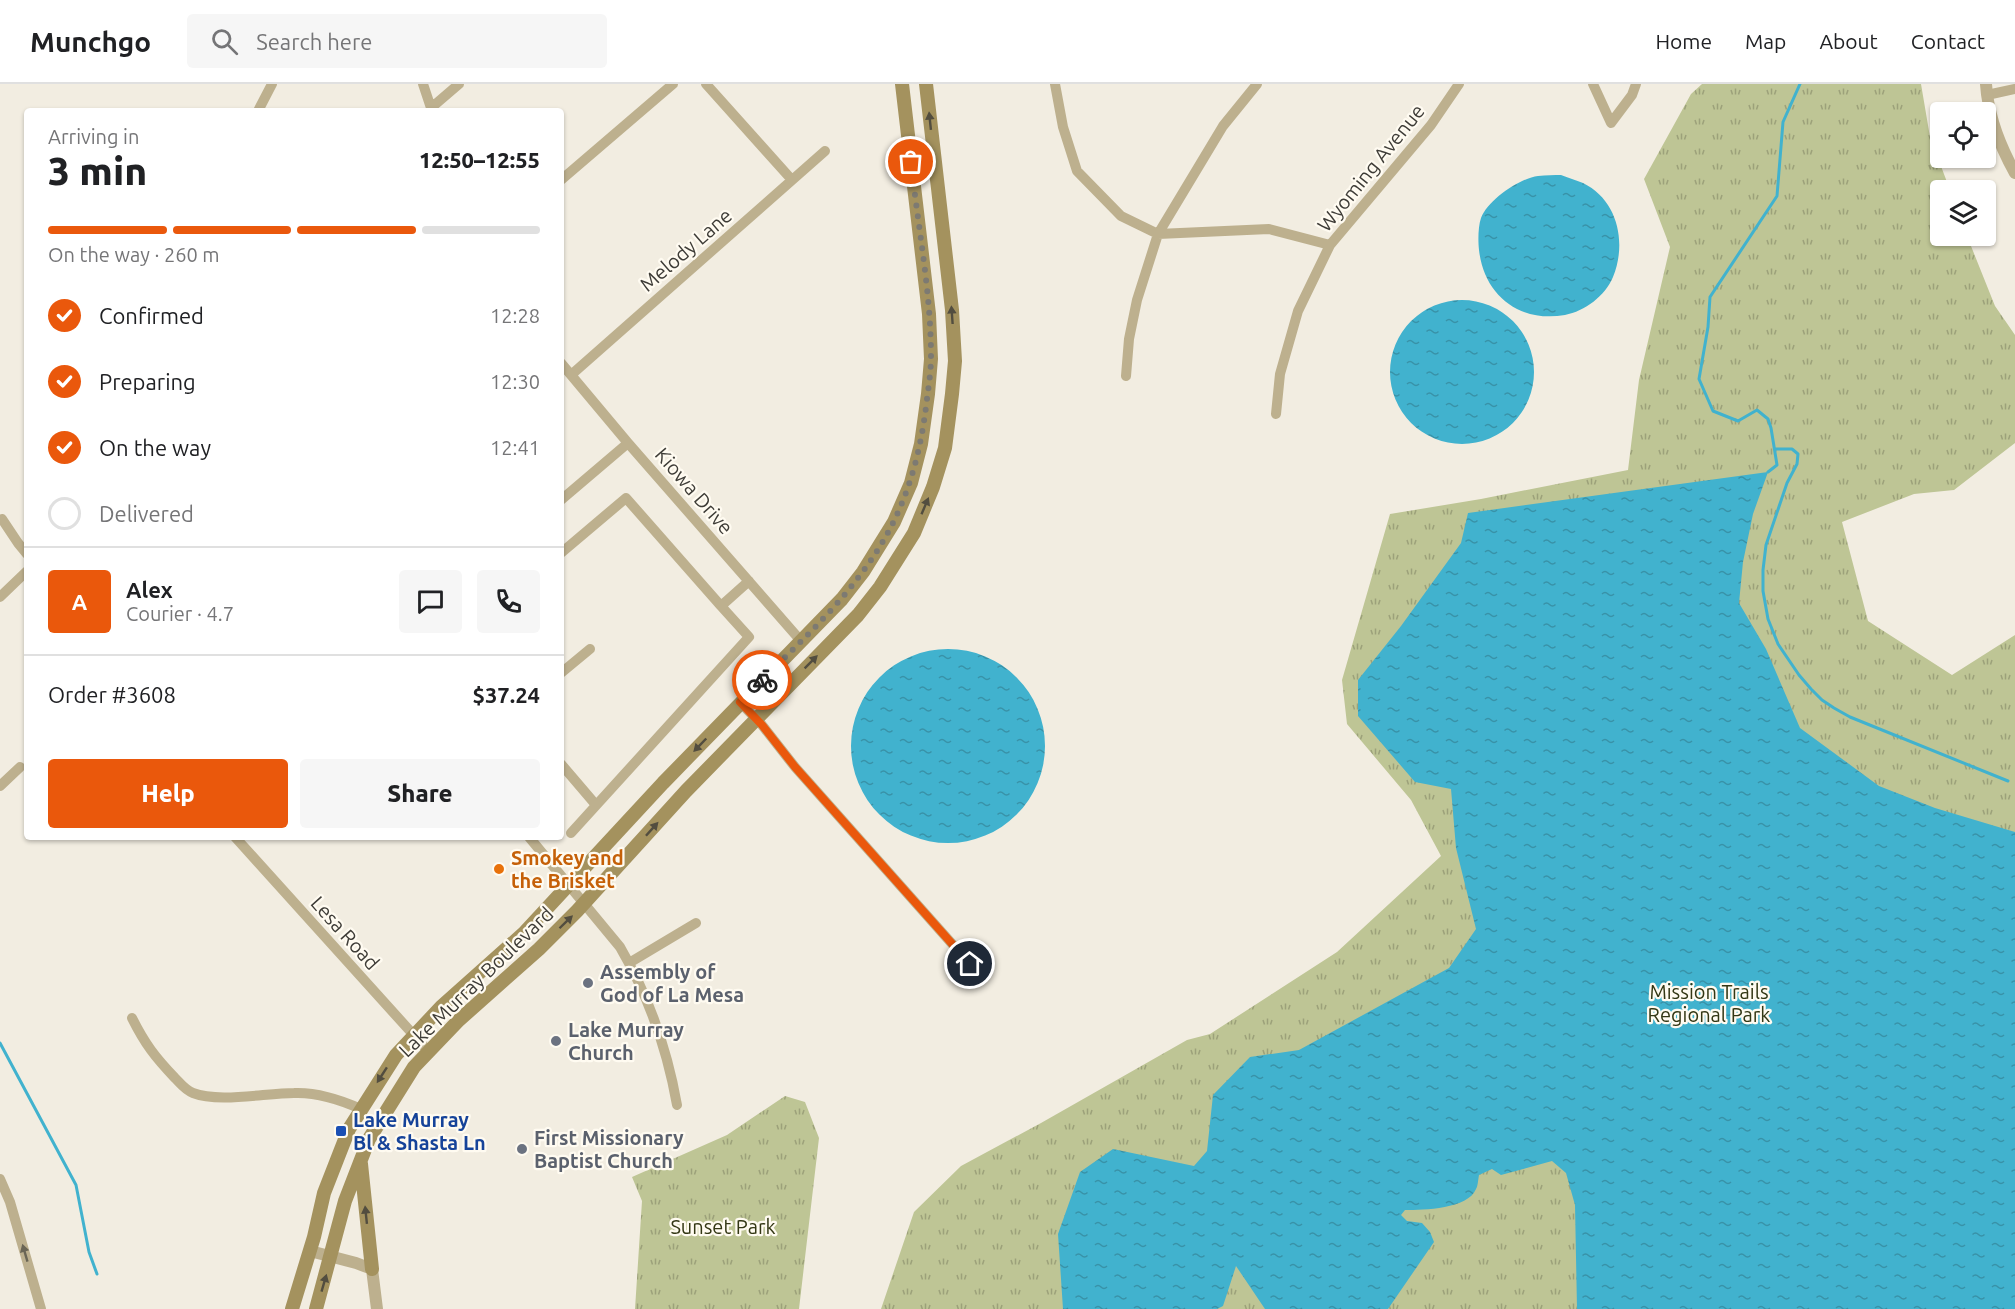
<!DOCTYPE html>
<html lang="en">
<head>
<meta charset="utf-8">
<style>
  :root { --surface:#fff; --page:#f6f6f6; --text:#202124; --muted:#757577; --line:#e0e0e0; --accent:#ea580c }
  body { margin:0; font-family:Ubuntu,sans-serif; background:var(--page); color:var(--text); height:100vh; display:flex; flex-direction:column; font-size:22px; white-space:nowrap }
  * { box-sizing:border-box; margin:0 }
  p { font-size:20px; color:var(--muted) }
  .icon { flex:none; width:33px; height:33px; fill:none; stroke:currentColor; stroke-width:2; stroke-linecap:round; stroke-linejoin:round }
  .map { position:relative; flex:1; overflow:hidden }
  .sheet { position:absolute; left:24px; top:24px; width:540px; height:732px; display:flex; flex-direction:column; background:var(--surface); border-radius:6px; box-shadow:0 2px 4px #0004 }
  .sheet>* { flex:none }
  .buttons { position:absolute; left:1930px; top:18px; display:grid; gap:12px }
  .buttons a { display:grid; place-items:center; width:66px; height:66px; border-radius:6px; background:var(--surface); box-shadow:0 2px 4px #0004; font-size:30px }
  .pin { position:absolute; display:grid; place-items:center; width:51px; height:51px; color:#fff; margin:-26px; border:3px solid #fff; border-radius:50%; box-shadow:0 2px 6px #0007 }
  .courier { position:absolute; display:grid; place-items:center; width:60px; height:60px; margin:-30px; border:4px solid #ea580c; border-radius:50%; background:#fff; color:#222; box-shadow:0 2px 8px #0007 }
  .summary em { font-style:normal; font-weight:800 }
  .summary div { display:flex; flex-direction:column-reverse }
  .summary { display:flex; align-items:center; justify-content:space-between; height:102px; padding:0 24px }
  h1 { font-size:39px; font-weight:800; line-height:45px }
  .bar { display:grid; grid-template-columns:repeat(4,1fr); gap:9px 6px; align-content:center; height:72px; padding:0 24px }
  .bar i { height:8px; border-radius:4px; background:var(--line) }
  .bar .active { background:var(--accent) }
  .bar p { grid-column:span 4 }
  .line { display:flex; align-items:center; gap:15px; padding:0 24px; border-top:2px solid var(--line) }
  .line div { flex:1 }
  .round { display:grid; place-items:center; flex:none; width:63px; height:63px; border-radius:6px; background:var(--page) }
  ol { padding:0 24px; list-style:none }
  li { display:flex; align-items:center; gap:18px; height:66px }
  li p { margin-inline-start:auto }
  li .icon { padding:6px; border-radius:50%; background:var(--accent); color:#fff; stroke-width:4 }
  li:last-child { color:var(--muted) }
  li i { width:33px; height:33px; border:3px solid var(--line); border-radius:50% }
  .action { display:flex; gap:12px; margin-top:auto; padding:12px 24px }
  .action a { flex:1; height:69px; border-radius:6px; background:var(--accent); color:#fff; font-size:24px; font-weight:800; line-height:69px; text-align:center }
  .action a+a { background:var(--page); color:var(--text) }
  header { display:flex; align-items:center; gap:36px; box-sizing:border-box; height:84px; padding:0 30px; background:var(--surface); border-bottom:2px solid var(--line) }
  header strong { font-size:28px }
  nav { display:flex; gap:33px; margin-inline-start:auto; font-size:21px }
  .search { width:420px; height:54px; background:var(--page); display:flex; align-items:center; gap:15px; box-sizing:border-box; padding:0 21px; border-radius:6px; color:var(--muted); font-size:22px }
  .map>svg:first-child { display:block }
</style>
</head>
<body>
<header>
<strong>Munchgo</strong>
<div class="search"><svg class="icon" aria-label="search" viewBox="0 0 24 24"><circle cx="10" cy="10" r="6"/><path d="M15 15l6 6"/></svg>Search here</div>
<nav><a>Home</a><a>Map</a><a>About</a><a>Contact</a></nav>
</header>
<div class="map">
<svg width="2015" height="1225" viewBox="0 0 2015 1225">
  <defs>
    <pattern id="park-tufts" width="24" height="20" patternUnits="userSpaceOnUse" patternTransform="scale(1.5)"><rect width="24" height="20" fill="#bec595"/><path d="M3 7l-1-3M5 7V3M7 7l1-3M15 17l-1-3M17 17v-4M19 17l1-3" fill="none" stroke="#9ca17a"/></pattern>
    <pattern id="water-ripples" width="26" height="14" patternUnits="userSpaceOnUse" patternTransform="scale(1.5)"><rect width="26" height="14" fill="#41b2ce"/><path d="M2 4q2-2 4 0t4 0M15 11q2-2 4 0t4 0" fill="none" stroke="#3892a8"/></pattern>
  </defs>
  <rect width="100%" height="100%" fill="#f2ede1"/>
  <!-- park -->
  <path fill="url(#park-tufts)" d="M1702 0H1921L1930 53 1950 106H1941V152H1967L1995 222 2015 251V359L1954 406 1914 410 1842 438 1868 537 1952 591 2015 551V1225H881L914 1128 961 1082 1041 1039 1187 956 1210 950 1337 868 1441 772 1411 716 1347 640 1342 596 1390 430 1481 415 1628 386 1639 296 1670 163 1644 95 1691 10Z
    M785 1012 805 1018 819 1054 799 1225H635L642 1117 632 1093 727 1051Z"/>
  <!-- water -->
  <path fill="url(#water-ripples)" d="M1561 91C1568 94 1576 96 1583 99 1618 116 1627 159 1613 193 1605 212 1585 227 1565 231 1519 239 1484 211 1479 166 1478 157 1478 143 1481 134 1488 116 1520 94 1538 92 1546 91 1554 91 1561 91Z
    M1390 288a72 72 0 1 1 144 0a72 72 0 1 1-144 0Z
    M1768 388 1753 430 1743 478 1739 519 1766 565 1800 644 1879 702 1935 724 2015 748V1225H1577L1575 1121 1566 1089 1552 1077 1501 1091 1492 1085 1479 1091C1478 1096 1478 1102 1476 1105 1468 1125 1424 1126 1405 1126L1401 1131 1407 1137 1422 1139 1430 1148 1434 1158 1388 1225H1265L1236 1182 1223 1222 1217 1225H1063L1058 1150 1080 1088 1113 1065 1194 1082 1207 1067 1213 1011 1250 973 1299 966 1449 884 1476 845 1456 764 1451 705 1415 698 1358 632V596L1401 542 1461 459 1468 429Z
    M851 662a97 97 0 1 1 194 0a97 97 0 1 1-194 0Z"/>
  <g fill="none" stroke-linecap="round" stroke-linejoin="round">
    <!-- stream -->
    <path stroke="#41b2ce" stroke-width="3" d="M1775 365H1792L1798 370 1797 380 1787 399 1766 461 1763 486V507L1768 535 1778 560 1799 591 1811 605 1822 616 1834 624 1850 633 2008 697
      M1768 388 1777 381 1771 344 1768 335 1757 326 1738 337 1713 327 1699 295 1708 243 1710 213 1777 112 1783 38 1800 0
      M0 959 76 1101 89 1168 97 1190"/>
    <!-- minor -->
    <path stroke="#bdb08e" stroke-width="10" d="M423 0 432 27
      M706 0 792 96
      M1055 0 1063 43 1077 87 1121 132 1158 150 1269 145 1330 161
      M1593 0 1611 39 1632 11 1636 0
      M1987 11 2015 5
      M431 24 459 0
      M258 27 272 0
      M561 96 673 0
      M561 279 628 359 801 557
      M571 291 825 67
      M1126 292 1129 255 1137 216 1158 150 1223 42 1257 0
      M1276 330 1280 290 1298 227 1330 161 1431 41 1459 0
      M561 416 628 359
      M2 435 18 459 27 470
      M561 469 626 414 721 522
      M0 513 27 487
      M561 589 590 565
      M740 618 762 641 795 683 970 880
      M561 680 596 721
      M0 702 20 683
      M571 749 749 553 721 522 749 497
      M235 753 429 968
      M529 753 620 863C649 913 667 964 677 1021
      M629 879 696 839
      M132 934C145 960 155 973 175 994 180 999 185 1006 193 1009 218 1019 266 1009 294 1009 317 1008 341 1016 361 1025
      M0 1095 10 1118 41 1225"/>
    <!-- tertiary -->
    <path stroke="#bdb08e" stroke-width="12" d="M1986 0C1988 31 2000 62 2015 89
      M310 1167 356 1179 372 1185 377 1225"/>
    <!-- secondary -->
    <path stroke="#a4925e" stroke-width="14" d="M361 1080 372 1185
      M292 1225 314 1153 324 1109 349 1045 396 971 441 923 524 849 663 699 842 515 863 488 894 438 911 399 921 360 928 310 931 275 929 230 902 0
      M316 1225 345 1117 369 1055 414 983 459 936 539 865 577 827 686 707 858 531 880 503 914 449 933 403 945 364 952 310 955 277 952 226 926 0"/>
  </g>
  <!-- one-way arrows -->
  <defs><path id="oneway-solid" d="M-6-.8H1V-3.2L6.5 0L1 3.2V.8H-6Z" transform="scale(1.5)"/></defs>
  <g fill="#524d3f">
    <use href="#oneway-solid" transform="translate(930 37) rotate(-96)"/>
    <use href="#oneway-solid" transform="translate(952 231) rotate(-94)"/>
    <use href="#oneway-solid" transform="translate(925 422) rotate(-67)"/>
    <use href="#oneway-solid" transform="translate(811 578) rotate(-45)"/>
    <use href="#oneway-solid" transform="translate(700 661) rotate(134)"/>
    <use href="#oneway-solid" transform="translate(652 745) rotate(-48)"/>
    <use href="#oneway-solid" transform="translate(566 838) rotate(-44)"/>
    <use href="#oneway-solid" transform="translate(382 991) rotate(123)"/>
    <use href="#oneway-solid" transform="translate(366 1131) rotate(-96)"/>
    <use href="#oneway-solid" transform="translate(324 1199) rotate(-74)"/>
  </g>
  <use fill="#6a6555" href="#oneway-solid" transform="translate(25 1169) rotate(-106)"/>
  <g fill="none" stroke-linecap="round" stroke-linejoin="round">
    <!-- done -->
    <path stroke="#7d7a72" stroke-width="6" stroke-dasharray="0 10.8" d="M762 596C796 562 832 529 861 490 900 439 918 386 926 323 928 306 931 289 931 273 931 208 918 143 911 78"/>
    <!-- route -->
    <path stroke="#ea580c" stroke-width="8" d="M762 596 740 618 762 641 795 683 970 880"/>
  </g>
  <!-- markers -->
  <circle fill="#e8710a" stroke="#fffbf1" stroke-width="2" cx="499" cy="785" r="6"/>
  <g fill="#6b7280" stroke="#fffbf1" stroke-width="2">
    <circle cx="588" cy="899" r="6"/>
    <circle cx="556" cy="957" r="6"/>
    <circle cx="522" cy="1065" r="6"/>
  </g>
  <rect fill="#1a4fb4" stroke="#fffbf1" stroke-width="2" x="335" y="1041" width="12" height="12" rx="3"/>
  <g text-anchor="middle" stroke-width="4.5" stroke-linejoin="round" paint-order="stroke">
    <!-- street labels -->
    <g font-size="20" fill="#3e3c37" stroke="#fffbf1">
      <text transform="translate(1371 84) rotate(-51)" y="7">Wyoming Avenue</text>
      <text transform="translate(686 166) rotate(-41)" y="7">Melody Lane</text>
      <text transform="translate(694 407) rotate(49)" y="7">Kiowa Drive</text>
      <text transform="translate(345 849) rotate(48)" y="7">Lesa Road</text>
      <text transform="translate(476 898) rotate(-44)" y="7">Lake Murray Boulevard</text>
    </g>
    <!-- food labels -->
    <g font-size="20" font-weight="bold" fill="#c56008" stroke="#fffbf1" text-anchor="start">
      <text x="511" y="781">Smokey and<tspan x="511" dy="23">the Brisket</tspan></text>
    </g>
    <!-- worship labels -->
    <g font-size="20" font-weight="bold" fill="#5b616d" stroke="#fffbf1" text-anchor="start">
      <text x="600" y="895">Assembly of<tspan x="600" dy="23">God of La Mesa</tspan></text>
      <text x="568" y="953">Lake Murray<tspan x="568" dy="23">Church</tspan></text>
      <text x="534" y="1061">First Missionary<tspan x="534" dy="23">Baptist Church</tspan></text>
    </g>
    <!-- park labels -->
    <g font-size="20" fill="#333714" stroke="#fffbf1">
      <text x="1709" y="915">Mission Trails<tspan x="1709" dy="23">Regional Park</tspan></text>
      <text x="723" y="1150">Sunset Park</text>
    </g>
    <!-- transit labels -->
    <g font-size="20" font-weight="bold" fill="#164399" stroke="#fffbf1" text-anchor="start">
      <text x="353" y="1043">Lake Murray<tspan x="353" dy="23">Bl &amp; Shasta Ln</tspan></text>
    </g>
  </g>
</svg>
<div class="buttons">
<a><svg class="icon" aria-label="locate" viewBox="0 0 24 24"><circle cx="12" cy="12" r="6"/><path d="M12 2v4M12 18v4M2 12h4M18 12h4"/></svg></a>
<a><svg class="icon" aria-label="layers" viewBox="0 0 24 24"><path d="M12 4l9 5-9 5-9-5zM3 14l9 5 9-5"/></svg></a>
</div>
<div class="pin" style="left:911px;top:78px;background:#ea580c"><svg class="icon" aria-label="bag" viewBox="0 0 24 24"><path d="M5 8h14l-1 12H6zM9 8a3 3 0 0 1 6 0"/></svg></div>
<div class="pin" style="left:970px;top:880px;background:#1f2937"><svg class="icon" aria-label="home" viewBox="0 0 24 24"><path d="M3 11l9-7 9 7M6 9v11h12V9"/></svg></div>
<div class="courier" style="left:762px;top:596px"><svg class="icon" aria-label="bike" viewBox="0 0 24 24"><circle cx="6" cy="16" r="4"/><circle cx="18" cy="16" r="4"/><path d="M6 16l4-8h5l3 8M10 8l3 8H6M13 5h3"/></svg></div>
<section class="sheet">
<div class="summary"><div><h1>3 min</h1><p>Arriving in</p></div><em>12:50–12:55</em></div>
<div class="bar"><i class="active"></i><i class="active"></i><i class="active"></i><i></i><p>On the way · 260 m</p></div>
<ol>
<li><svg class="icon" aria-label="check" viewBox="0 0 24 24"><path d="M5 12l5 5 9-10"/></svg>Confirmed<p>12:28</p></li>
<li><svg class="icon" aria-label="check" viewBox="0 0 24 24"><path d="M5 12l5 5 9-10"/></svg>Preparing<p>12:30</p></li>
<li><svg class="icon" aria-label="check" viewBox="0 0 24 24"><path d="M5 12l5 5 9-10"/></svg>On the way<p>12:41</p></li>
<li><i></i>Delivered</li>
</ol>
<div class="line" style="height:108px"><b class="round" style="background:var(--accent);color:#fff">A</b><div><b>Alex</b><p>Courier · 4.7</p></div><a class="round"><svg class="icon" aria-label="chat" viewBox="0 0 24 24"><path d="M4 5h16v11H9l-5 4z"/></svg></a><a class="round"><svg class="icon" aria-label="phone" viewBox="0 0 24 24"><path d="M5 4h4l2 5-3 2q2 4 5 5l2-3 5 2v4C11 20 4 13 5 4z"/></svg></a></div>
<div class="line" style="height:78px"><div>Order #3608</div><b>$37.24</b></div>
<div class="action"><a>Help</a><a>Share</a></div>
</section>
</div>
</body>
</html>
